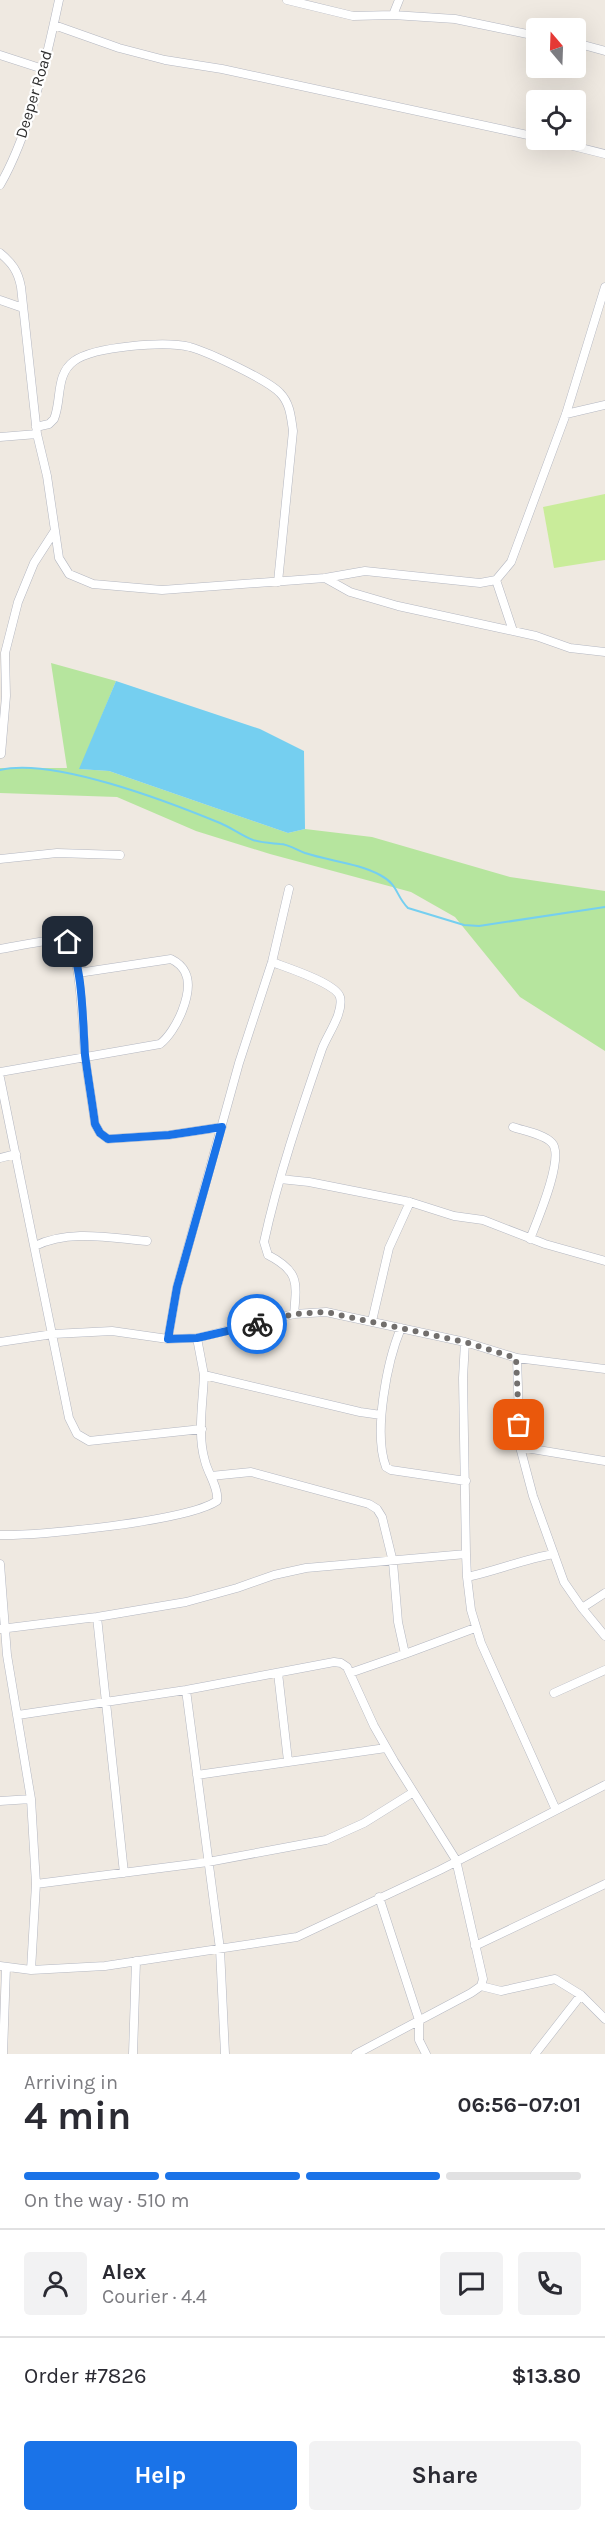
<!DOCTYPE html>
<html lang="en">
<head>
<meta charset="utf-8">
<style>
  :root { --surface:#fff; --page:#f2f2f3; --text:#2b2b33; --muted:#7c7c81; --line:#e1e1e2; --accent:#1a73e8 }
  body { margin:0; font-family:Karla,sans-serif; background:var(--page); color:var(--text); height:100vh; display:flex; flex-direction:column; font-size:22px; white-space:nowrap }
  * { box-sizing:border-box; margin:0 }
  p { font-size:20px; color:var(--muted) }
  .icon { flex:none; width:33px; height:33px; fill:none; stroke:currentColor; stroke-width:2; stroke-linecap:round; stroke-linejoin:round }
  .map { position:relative; height:2054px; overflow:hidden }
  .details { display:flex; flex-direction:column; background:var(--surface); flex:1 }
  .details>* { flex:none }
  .needle { width:39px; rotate:341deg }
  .buttons { position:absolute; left:526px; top:18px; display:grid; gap:12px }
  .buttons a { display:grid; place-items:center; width:60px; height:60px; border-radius:6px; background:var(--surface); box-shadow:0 6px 24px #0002; font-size:30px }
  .pin { position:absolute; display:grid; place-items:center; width:51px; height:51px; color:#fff; margin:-26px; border-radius:12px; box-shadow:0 3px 9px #0006 }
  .courier { position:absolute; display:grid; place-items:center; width:60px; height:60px; margin:-30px; border:4px solid #1a73e8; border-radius:50%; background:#fff; color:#222; box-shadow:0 2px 8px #0007 }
  .head em { font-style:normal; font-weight:700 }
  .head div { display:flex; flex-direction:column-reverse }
  .head { display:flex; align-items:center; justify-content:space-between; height:102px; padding:0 24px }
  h1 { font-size:39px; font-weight:700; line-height:45px }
  .bar { display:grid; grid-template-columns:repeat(4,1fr); gap:9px 6px; align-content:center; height:72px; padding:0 24px }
  .bar i { height:8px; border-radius:4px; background:var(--line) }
  .bar .active { background:var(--accent) }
  .bar p { grid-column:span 4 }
  .line { display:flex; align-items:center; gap:15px; padding:0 24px; border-top:2px solid var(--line) }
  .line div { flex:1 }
  .round { display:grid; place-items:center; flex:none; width:63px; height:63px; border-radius:6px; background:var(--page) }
  .cta { display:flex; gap:12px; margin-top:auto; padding:12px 24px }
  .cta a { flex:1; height:69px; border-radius:6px; background:var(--accent); color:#fff; font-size:24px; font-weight:700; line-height:69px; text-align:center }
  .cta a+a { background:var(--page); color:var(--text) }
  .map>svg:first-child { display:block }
</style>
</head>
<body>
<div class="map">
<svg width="605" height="2054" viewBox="0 0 605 2054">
  <rect width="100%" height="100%" fill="#efe9e1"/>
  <!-- green -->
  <path fill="#b6e59e" d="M51 663 116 681 80 769 109 771 288 833 305 829 372 837 510 877 605 891V1051L520 997 455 917 411 892 270 854 196 831 117 797 0 793V768H67Z"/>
  <!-- pitch -->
  <path fill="#c9ec9a" d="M605 494V560L554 568 543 507Z"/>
  <!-- water -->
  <path fill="#75cff0" d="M116 681 260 729 304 751 305 829 288 833 109 771 79 769Z"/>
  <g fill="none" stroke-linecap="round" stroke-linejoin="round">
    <!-- stream -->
    <path stroke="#75cff0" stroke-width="2" d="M0 770C53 757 169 802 220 823 232 828 242 836 253 840 263 843 270 843 280 844 288 844 297 850 305 853 329 861 358 863 380 875 399 885 395 895 408 908L464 925 479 926 605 907"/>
    <defs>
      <path id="street" d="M287 0 353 16 393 15 455 19 537 36
        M393 15 399 0
        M54 25 119 48 165 60 222 69 537 137
        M576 43 605 51
        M0 55 43 69
        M549 140 605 154
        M0 185C29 135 47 57 59 0
        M0 253C12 263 18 271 21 287L37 434 47 476 59 558 69 574 93 584 162 590 325 578 365 571 480 583 496 580 511 562 566 414 605 287
        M0 300 23 308
        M566 414 605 405
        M36 427 49 424 54 419C62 400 55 375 74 361 95 346 166 341 190 347 208 352 268 380 280 393 290 403 291 417 293 431L278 582
        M0 437 37 434
        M325 578 350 592 398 606 536 636 570 648 605 652
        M496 580 513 631
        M1 754 6 696 5 653 18 602 34 563 54 532
        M0 859 57 853 120 855
        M0 949C14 947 58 936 68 942 81 951 83 1037 85 1056 88 1079 92 1101 95 1124L100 1133 108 1139 169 1135 222 1127
        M272 962C285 967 336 983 340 997 344 1013 327 1035 322 1049 300 1113 278 1177 264 1242L268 1255C299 1271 297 1282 294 1314
        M0 1072 160 1044C176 1032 195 991 185 972 182 966 177 962 171 959L78 973
        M0 1078 69 1418 77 1434 89 1441 202 1429
        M513 1127C524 1131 544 1134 552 1143 565 1157 537 1221 530 1239
        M0 1158 16 1154
        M280 1179 309 1182 410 1202 454 1216 483 1220 545 1244 605 1261
        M35 1246C69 1229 111 1238 147 1241
        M372 1321 389 1248 410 1202
        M401 1328C387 1361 373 1433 386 1467L391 1470 466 1481
        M197 1338 204 1375 360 1412 381 1415
        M168 1339 177 1287 239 1063 272 962 289 889
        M0 1342 53 1334 112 1331 168 1339 197 1338 294 1314 326 1312 465 1342 517 1358 605 1369
        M465 1342 463 1378 466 1554
        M517 1358 520 1447 533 1496 564 1582 582 1608 605 1636
        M520 1447 605 1461
        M211 1476 251 1472 369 1504 377 1509 382 1517 393 1562 398 1622 405 1654 350 1673
        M0 1535C40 1536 187 1521 217 1501 219 1488 208 1474 205 1461 197 1435 203 1402 204 1375
        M0 1564 7 1655 31 1799 36 1884 31 1970
        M467 1577 471 1610 481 1643 556 1810
        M582 1608 605 1593
        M97 1617 124 1873
        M0 1629 97 1617 186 1602 237 1588 274 1575 306 1568 466 1554 467 1577C496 1571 524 1559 554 1554
        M405 1654 475 1628
        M278 1673 288 1761
        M186 1690 220 1949 225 2054
        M554 1693 605 1670
        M18 1715 186 1690 334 1662 341 1663 347 1667 374 1726 394 1761 456 1860 483 1979 481 1986 471 1993 356 2054
        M197 1775 386 1748
        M0 1801 31 1799
        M36 1884 208 1862 326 1840 364 1823 412 1793
        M379 1897 419 2020V2040L426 2054
        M475 1946 605 1884
        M0 1966 31 1970 105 1966 297 1937 440 1870 605 1785
        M481 1986 501 1991 555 1979 581 1995 605 2019
        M3 2054 6 1967
        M133 2054 136 1961
        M535 2054 581 1995"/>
    </defs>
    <!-- street casing -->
    <use href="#street" stroke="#b4b7c1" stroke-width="9"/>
    <!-- street -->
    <use href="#street" stroke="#fff" stroke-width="8"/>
  </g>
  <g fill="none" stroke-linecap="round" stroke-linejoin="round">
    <!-- done -->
    <path stroke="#726f6d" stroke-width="6" stroke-dasharray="0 10.8" d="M257 1324 294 1314 326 1312 465 1342 516 1358 519 1425"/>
    <!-- route -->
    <path stroke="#1a73e8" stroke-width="8" d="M68 942C83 960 83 1029 85 1055 88 1078 92 1101 95 1124L100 1133 108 1139 169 1135 222 1127 177 1287 168 1339 197 1338 257 1324"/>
  </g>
  <g text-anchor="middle" stroke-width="4.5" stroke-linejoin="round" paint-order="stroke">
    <!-- street labels -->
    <g font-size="16" fill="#2e2e2e" stroke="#fff">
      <text transform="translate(33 94) rotate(-73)" y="6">Deeper Road</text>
    </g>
  </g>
</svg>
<div class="buttons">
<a><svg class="needle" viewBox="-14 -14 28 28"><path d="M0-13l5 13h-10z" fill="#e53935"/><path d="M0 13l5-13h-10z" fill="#7c7c81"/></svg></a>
<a><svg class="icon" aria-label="locate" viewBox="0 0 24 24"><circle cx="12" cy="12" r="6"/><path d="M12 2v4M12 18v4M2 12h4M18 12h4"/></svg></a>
</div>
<div class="pin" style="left:519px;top:1425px;background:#ea580c"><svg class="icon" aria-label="bag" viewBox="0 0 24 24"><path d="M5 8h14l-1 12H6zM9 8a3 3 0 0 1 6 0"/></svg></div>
<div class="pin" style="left:68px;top:942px;background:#1f2937"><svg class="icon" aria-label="home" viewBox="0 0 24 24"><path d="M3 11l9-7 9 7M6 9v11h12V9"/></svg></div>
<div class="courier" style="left:257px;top:1324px"><svg class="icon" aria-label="bike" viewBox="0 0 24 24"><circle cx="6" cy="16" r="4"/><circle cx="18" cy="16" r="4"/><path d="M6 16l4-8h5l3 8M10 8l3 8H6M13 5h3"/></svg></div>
</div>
<section class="details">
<div class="head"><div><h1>4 min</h1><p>Arriving in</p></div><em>06:56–07:01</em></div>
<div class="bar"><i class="active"></i><i class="active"></i><i class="active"></i><i></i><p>On the way · 510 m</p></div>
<div class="line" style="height:108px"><a class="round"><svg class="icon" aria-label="person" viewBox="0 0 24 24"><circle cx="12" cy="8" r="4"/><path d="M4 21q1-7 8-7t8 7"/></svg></a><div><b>Alex</b><p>Courier · 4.4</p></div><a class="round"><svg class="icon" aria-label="chat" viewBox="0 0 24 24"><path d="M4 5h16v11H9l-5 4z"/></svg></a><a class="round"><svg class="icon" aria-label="phone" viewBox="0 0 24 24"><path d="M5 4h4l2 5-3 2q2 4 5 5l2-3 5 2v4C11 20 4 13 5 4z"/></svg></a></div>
<div class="line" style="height:78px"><div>Order #7826</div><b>$13.80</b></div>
<div class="cta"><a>Help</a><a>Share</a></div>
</section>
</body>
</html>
